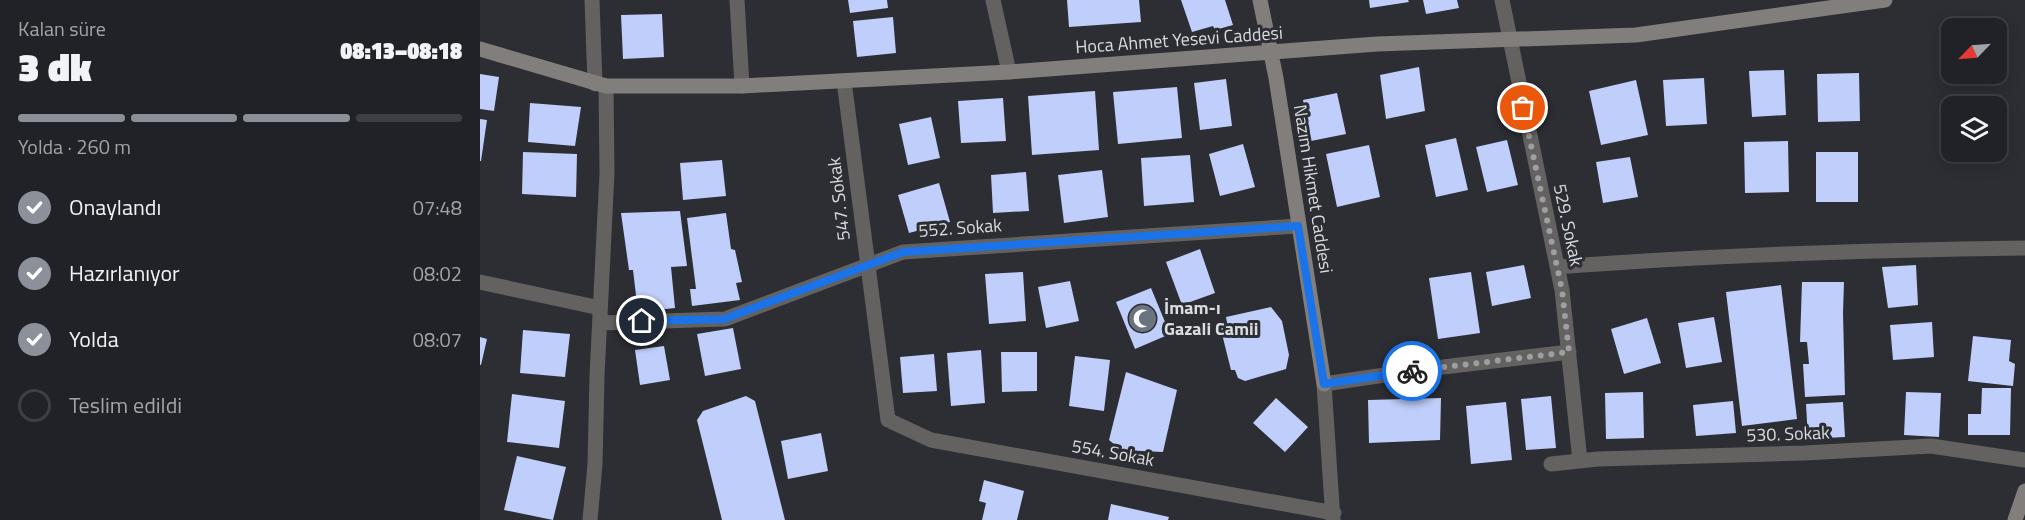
<!DOCTYPE html>
<html lang="tr">
<head>
<meta charset="utf-8">
<style>
  :root { --surface:#212227; --page:#2d2f33; --text:#f1f3f6; --muted:#a2a4a7; --line:#3e3f44; --accent:#8c9099 }
  body { margin:0; font-family:"Titillium Web",sans-serif; background:var(--page); color:var(--text); height:100vh; display:flex; flex-direction:column; font-size:22px; white-space:nowrap }
  * { box-sizing:border-box; margin:0 }
  p { font-size:20px; color:var(--muted) }
  .icon { flex:none; width:33px; height:33px; fill:none; stroke:currentColor; stroke-width:2; stroke-linecap:round; stroke-linejoin:round }
  .map { position:relative; flex:1; overflow:hidden }
  .drawer { display:flex; flex-direction:column; background:var(--surface); width:480px }
  .drawer>* { flex:none }
  .needle { width:39px; rotate:245deg }
  .buttons { position:absolute; left:1461px; top:18px; display:grid; gap:12px }
  .buttons a { display:grid; place-items:center; width:66px; height:66px; border-radius:12px; background:var(--surface); box-shadow:0 3px 15px #0003,0 0 0 2px var(--line); font-size:30px }
  .pin { position:absolute; display:grid; place-items:center; width:51px; height:51px; color:#fff; margin:-26px; border:3px solid #fff; border-radius:50%; box-shadow:0 2px 6px #0007 }
  .courier { position:absolute; display:grid; place-items:center; width:60px; height:60px; margin:-30px; border:4px solid #1a73e8; border-radius:50%; background:#fff; color:#222; box-shadow:0 2px 8px #0007 }
  .headline em { font-style:normal; font-weight:800 }
  .headline div { display:flex; flex-direction:column-reverse }
  .headline { display:flex; align-items:center; justify-content:space-between; height:102px; padding:0 18px }
  h1 { font-size:39px; font-weight:800; line-height:45px }
  .bar { display:grid; grid-template-columns:repeat(4,1fr); gap:9px 6px; align-content:center; height:72px; padding:0 18px }
  .bar i { height:8px; border-radius:4px; background:var(--line) }
  .bar .active { background:var(--accent) }
  .bar p { grid-column:span 4 }
  ol { padding:0 18px; list-style:none }
  li { display:flex; align-items:center; gap:18px; height:66px }
  li p { margin-inline-start:auto }
  li .icon { padding:6px; border-radius:50%; background:var(--accent); color:#fff; stroke-width:4 }
  li:last-child { color:var(--muted) }
  li i { width:33px; height:33px; border:3px solid var(--line); border-radius:50% }
  main { display:flex; flex:1; min-height:0 }
  .map>svg:first-child { display:block }
</style>
</head>
<body>
<main>
<section class="drawer">
<div class="headline"><div><h1>3 dk</h1><p>Kalan süre</p></div><em>08:13–08:18</em></div>
<div class="bar"><i class="active"></i><i class="active"></i><i class="active"></i><i></i><p>Yolda · 260 m</p></div>
<ol>
<li><svg class="icon" aria-label="check" viewBox="0 0 24 24"><path d="M5 12l5 5 9-10"/></svg>Onaylandı<p>07:48</p></li>
<li><svg class="icon" aria-label="check" viewBox="0 0 24 24"><path d="M5 12l5 5 9-10"/></svg>Hazırlanıyor<p>08:02</p></li>
<li><svg class="icon" aria-label="check" viewBox="0 0 24 24"><path d="M5 12l5 5 9-10"/></svg>Yolda<p>08:07</p></li>
<li><i></i>Teslim edildi</li>
</ol>
</section>
<div class="map">
<svg width="1545" height="520" viewBox="0 0 1545 520">
  <rect width="100%" height="100%" fill="#2c2e34"/>
  <!-- building -->
  <path fill="#bfcefa" d="M368 0H407L408 8 370 13Z
    M587 0H659L661 22 589 27Z
    M701 0H745L753 25 735 30 733 26 712 32Z
    M889 0H928L929 2 890 8Z
    M943 0H977L979 8 946 14Z
    M182 14 184 57 143 59 141 15Z
    M413 17 416 53 377 57 373 21Z
    M939 67 945 111 906 119 900 75Z
    M1304 70 1306 115 1272 117 1269 71Z
    M1379 73 1380 121 1338 122 1337 74Z
    M0 74 19 77 14 111 0 109Z
    M1224 78 1227 124 1186 126 1183 80Z
    M746 79 752 126 720 130 714 83Z
    M1156 80 1168 135 1121 145 1109 91Z
    M697 87 702 138 638 144 633 92Z
    M615 91 619 150 552 155 548 96Z
    M857 93 866 134 831 141 823 100Z
    M523 98 526 141 481 143 478 101Z
    M50 103 101 107 95 146 48 142Z
    M451 117 460 158 428 165 419 124Z
    M0 119 7 120 1 161H0Z
    M976 138 988 190 956 197 945 145Z
    M1027 140 1038 185 1007 192 996 147Z
    M1308 141 1309 192 1265 193 1264 142Z
    M763 144 775 187 740 196 729 154Z
    M889 145 900 197 857 207 846 154Z
    M43 152 97 154 96 197 42 194Z
    M1336 152H1378V202H1336Z
    M710 155 714 202 664 206 661 158Z
    M1150 157 1158 197 1123 203 1116 162Z
    M242 160 246 196 203 200 200 163Z
    M622 170 628 217 584 223 578 175Z
    M546 172 549 211 513 213 511 175Z
    M459 183 470 222 429 233 418 195Z
    M200 211 207 266 191 267 195 308 158 312 153 270H149L141 213Z
    M246 213 251 249 255 250 262 282 256 283 260 300 212 306 210 289H216L207 218Z
    M720 249 735 293 702 305 686 262Z
    M1044 265 1051 298 1012 306 1006 272Z
    M1436 265 1438 305 1408 308 1402 267Z
    M543 272 546 321 509 324 505 274Z
    M991 272 1000 333 958 339 949 278Z
    M590 281 599 321 566 328 558 287Z
    M1322 282H1364L1363 313 1365 395 1325 397 1323 364H1329L1327 342H1320Z
    M1301 285 1317 419 1262 426 1246 292Z
    M671 288 690 334 655 349 636 302Z
    M791 307 802 321 809 355 806 369 765 381 758 378 755 370H751L740 326 747 323 746 317Z
    M1234 317 1242 362 1206 368 1198 323Z
    M1167 318 1181 363 1144 374 1131 329Z
    M1452 322 1454 357 1413 360 1410 325Z
    M253 328 261 369 225 376 217 334Z
    M43 330 90 334 85 377 40 373Z
    M1493 336 1531 340 1529 361 1535 364 1533 386 1488 381Z
    M0 337 7 339 1 365H0Z
    M184 346 190 380 160 385 155 350Z
    M501 350 505 403 471 406 467 353Z
    M521 352H557V391L522 392Z
    M454 354 457 391 423 393 420 357Z
    M595 356 630 360 624 411 589 406Z
    M646 372 697 390 683 452 641 450 629 440Z
    M1502 388H1531L1530 435H1488V414H1501Z
    M1163 392 1164 438 1126 439 1125 393Z
    M1426 392 1461 393 1459 437 1424 435Z
    M32 394 85 401 79 448 27 442Z
    M266 396 275 401 305 520H242L217 420 223 411Z
    M1071 396 1076 448 1046 450 1041 399Z
    M796 398 828 427 805 452 773 423Z
    M961 398 960 440 889 443 888 400Z
    M1253 401 1256 433 1216 436 1213 405Z
    M1026 402 1032 460 991 464 986 406Z
    M1363 402 1365 437 1328 439 1326 404Z
    M341 433 348 471 308 479 301 441Z
    M37 456 86 467 73 520 24 510Z
    M504 480 544 491 537 520H502L506 503 499 501Z
    M631 504 689 517 688 520H628Z"/>
  <g fill="none" stroke-linecap="round" stroke-linejoin="round">
    <!-- street -->
    <path stroke="#646260" stroke-width="15" d="M112 0 115 84
      M257 0 262 86
      M513 0 529 72
      M1022 0 1082 290 1100 461
      M364 81 408 420 451 440 854 513
      M1077 267C1233 255 1389 250 1545 248
      M0 282 120 308
      M120 323 245 319 423 252 818 226
      M1071 464 1118 459 1325 453 1451 446 1545 460
      M110 520 115 464 117 376 127 173 126 86
      M853 520 844 384 938 370 1089 352"/>
    <!-- secondary -->
    <path stroke="#827e7b" stroke-width="15" d="M780 0 796 78 844 384
      M0 49 126 86H262L529 72 897 44 1156 35 1405 0
      M1535 520 1545 491"/>
  </g>
  <g fill="none" stroke-linecap="round" stroke-linejoin="round">
    <!-- done -->
    <path stroke="#9d9fa3" stroke-width="6" stroke-dasharray="0 10.8" d="M932 371 1089 352 1082 290 1043 108"/>
    <!-- route -->
    <path stroke="#1a73e8" stroke-width="8" d="M162 321 244 319 423 252 818 226 844 384 932 371"/>
  </g>
  <!-- icons -->
  <defs>
    <symbol id="mosque-disc" viewBox="-11 -11 22 22"><circle r="9.5" fill="#6b7280" stroke="#2c2e34"/><path d="M3.5-4.9A6 6 0 1 0 3.5 4.9A5 5 0 1 1 3.5-4.9Z" fill="#fff"/></symbol>
  </defs>
  <g fill-rule="evenodd">
    <use href="#mosque-disc" x="646" y="302" width="33" height="33"/>
  </g>
  <g text-anchor="middle" stroke-width="6" stroke-linejoin="round" paint-order="stroke">
    <!-- street labels -->
    <g font-size="18" fill="#dadcdf" stroke="#2c2e34">
      <text transform="translate(699 40) rotate(-4)" y="6">Hoca Ahmet Yesevi Caddesi</text>
      <text transform="translate(833 189) rotate(81)" y="6">Nazım Hikmet Caddesi</text>
      <text transform="translate(359 199) rotate(-97)" y="6">547. Sokak</text>
      <text transform="translate(1088 225) rotate(78)" y="6">529. Sokak</text>
      <text transform="translate(480 228) rotate(-4)" y="6">552. Sokak</text>
      <text transform="translate(1308 434) rotate(-2)" y="6">530. Sokak</text>
      <text transform="translate(633 453) rotate(10)" y="6">554. Sokak</text>
    </g>
    <!-- poi labels -->
    <g font-size="18" font-weight="bold" fill="#dadcdf" stroke="#2c2e34" text-anchor="start">
      <text x="684" y="314">İmam-ı<tspan x="684" dy="21">Gazali Camii</tspan></text>
    </g>
  </g>
</svg>
<div class="buttons">
<a><svg class="needle" viewBox="-14 -14 28 28"><path d="M0-13l5 13h-10z" fill="#e53935"/><path d="M0 13l5-13h-10z" fill="#a2a4a7"/></svg></a>
<a><svg class="icon" aria-label="layers" viewBox="0 0 24 24"><path d="M12 4l9 5-9 5-9-5zM3 14l9 5 9-5"/></svg></a>
</div>
<div class="pin" style="left:1043px;top:108px;background:#ea580c"><svg class="icon" aria-label="bag" viewBox="0 0 24 24"><path d="M5 8h14l-1 12H6zM9 8a3 3 0 0 1 6 0"/></svg></div>
<div class="pin" style="left:162px;top:321px;background:#1f2937"><svg class="icon" aria-label="home" viewBox="0 0 24 24"><path d="M3 11l9-7 9 7M6 9v11h12V9"/></svg></div>
<div class="courier" style="left:932px;top:371px"><svg class="icon" aria-label="bike" viewBox="0 0 24 24"><circle cx="6" cy="16" r="4"/><circle cx="18" cy="16" r="4"/><path d="M6 16l4-8h5l3 8M10 8l3 8H6M13 5h3"/></svg></div>
</div>
</main>
</body>
</html>
